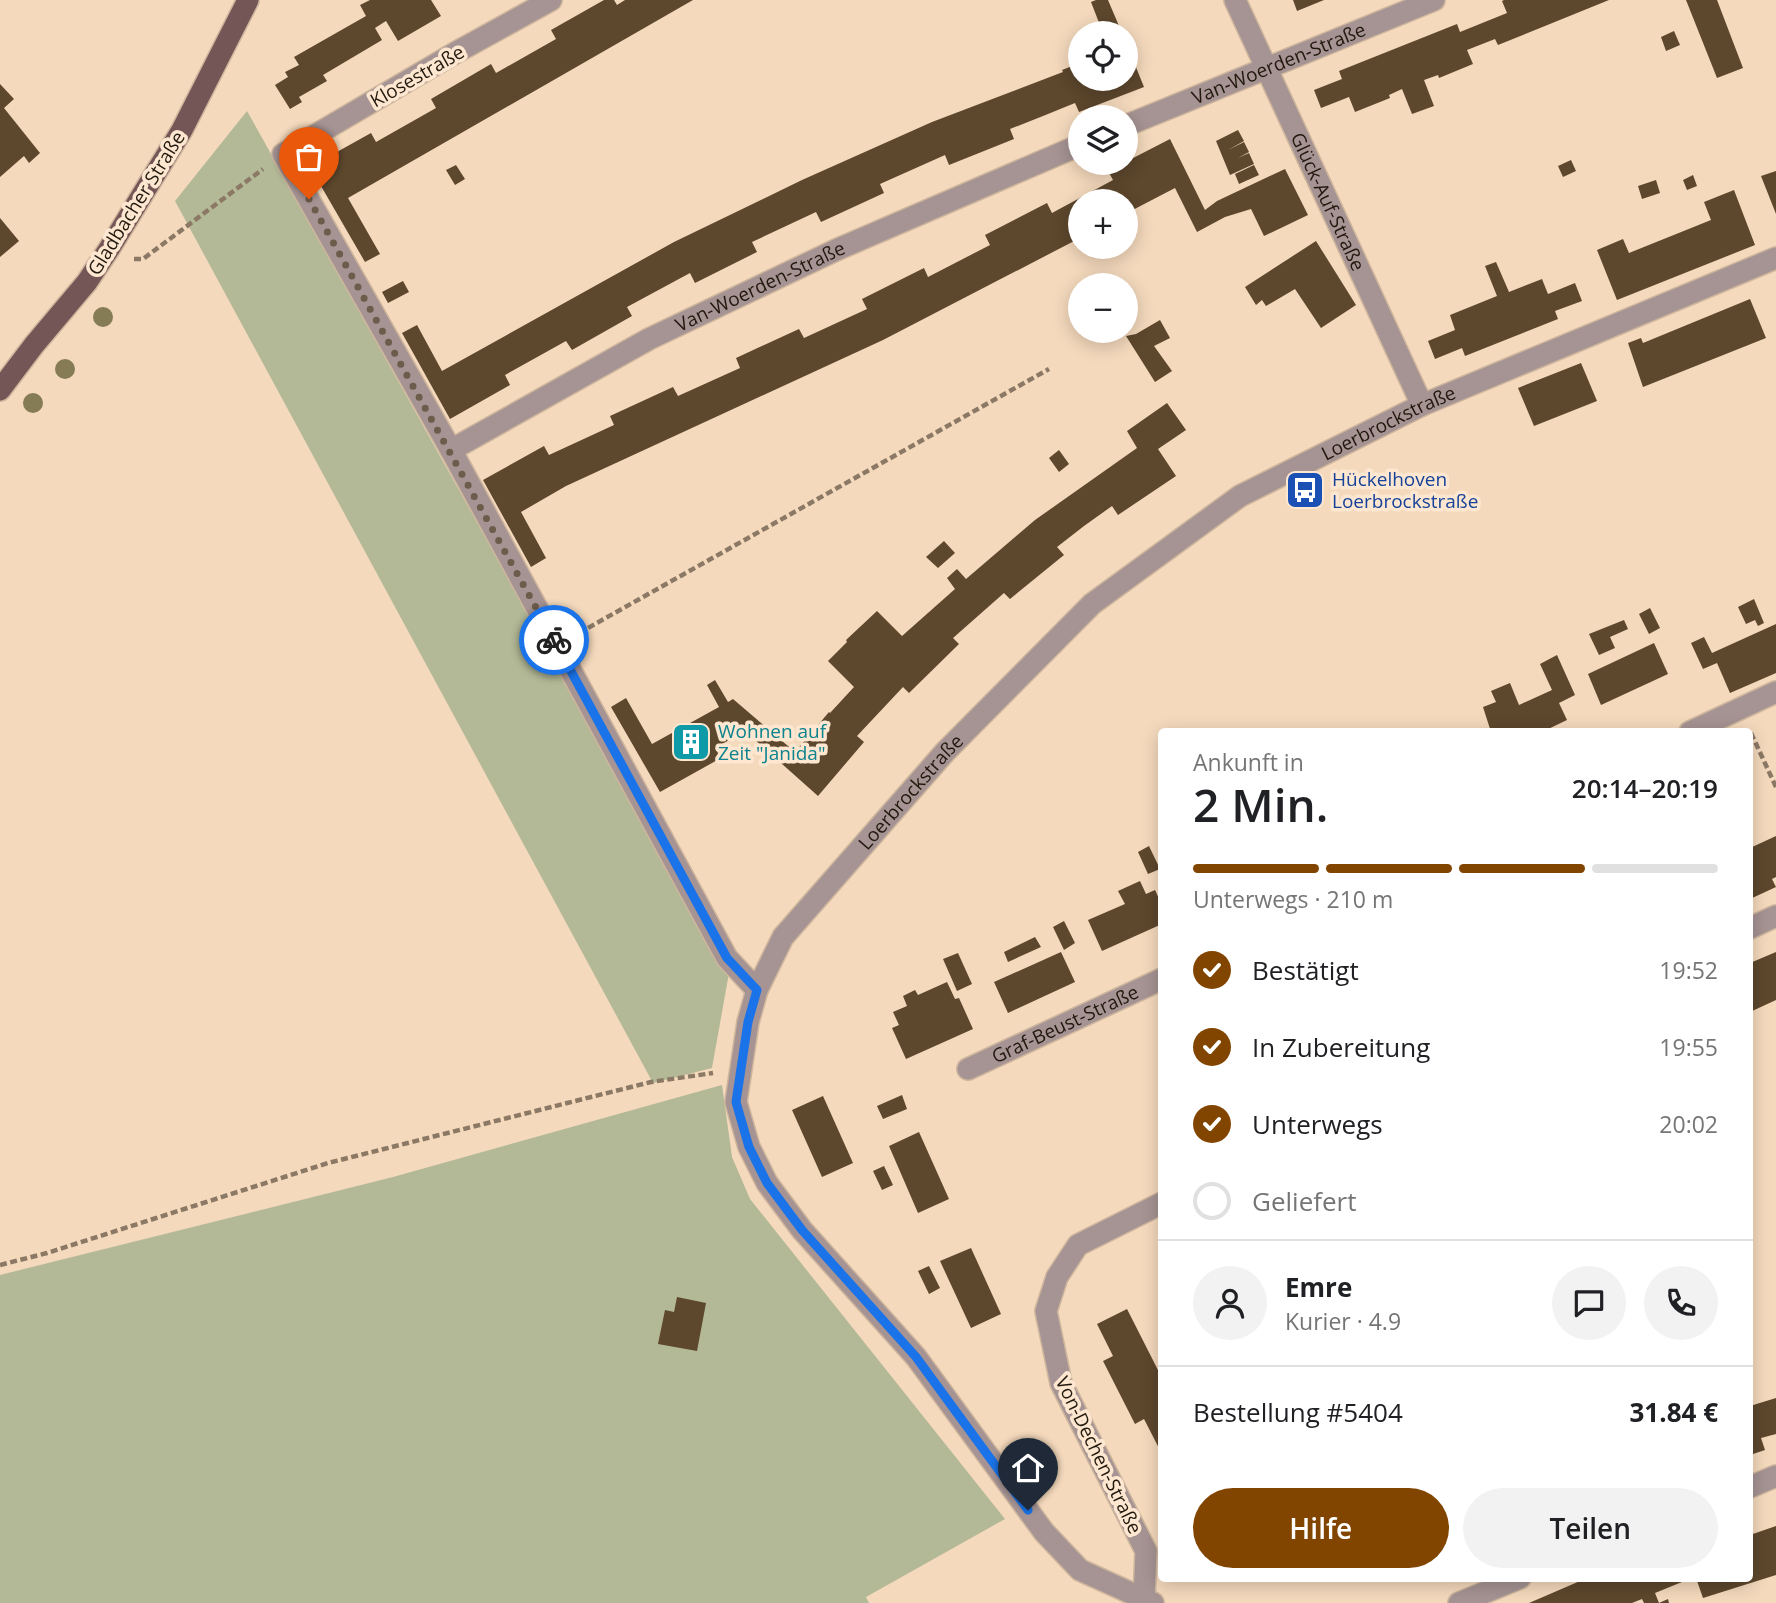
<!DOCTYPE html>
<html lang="de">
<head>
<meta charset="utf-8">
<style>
  :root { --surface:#fff; --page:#f2f2f2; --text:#202124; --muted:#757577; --line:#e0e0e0; --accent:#824500 }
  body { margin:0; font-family:"Open Sans",sans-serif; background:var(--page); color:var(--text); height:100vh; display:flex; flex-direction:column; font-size:26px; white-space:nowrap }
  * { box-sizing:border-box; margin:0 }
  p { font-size:23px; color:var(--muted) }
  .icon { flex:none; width:38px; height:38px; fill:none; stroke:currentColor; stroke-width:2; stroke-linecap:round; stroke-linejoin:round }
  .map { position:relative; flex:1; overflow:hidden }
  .details { position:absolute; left:1158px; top:728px; width:595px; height:854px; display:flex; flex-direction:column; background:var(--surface); border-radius:7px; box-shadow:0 4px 18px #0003 }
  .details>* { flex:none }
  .controls { position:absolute; left:1068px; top:21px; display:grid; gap:14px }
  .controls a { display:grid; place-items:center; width:70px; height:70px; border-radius:50%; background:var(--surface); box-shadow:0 4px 18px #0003; font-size:35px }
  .pin { position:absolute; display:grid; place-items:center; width:60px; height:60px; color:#fff; margin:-72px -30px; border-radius:50% 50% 50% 0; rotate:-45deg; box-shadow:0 0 7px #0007 }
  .pin .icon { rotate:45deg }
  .courier { position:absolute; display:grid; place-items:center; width:70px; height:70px; margin:-35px; border:5px solid #1a73e8; border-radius:50%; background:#fff; color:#222; box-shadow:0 2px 9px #0007 }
  .summary em { font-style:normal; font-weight:600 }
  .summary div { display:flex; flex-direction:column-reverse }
  .summary { display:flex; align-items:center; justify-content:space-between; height:119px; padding:0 35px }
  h1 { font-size:46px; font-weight:600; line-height:52px }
  .bar { display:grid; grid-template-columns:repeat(4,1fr); gap:10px 7px; align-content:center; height:84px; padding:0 35px }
  .bar i { height:9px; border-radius:5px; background:var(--line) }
  .bar .on { background:var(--accent) }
  .bar p { grid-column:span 4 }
  .line { display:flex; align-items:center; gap:18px; padding:0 35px; border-top:2px solid var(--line) }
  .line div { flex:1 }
  .round { display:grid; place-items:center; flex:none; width:74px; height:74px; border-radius:37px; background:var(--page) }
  ol { padding:0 35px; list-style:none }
  li { display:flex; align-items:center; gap:21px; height:77px }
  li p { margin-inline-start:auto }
  li .icon { padding:7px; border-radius:50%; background:var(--accent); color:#fff; stroke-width:4 }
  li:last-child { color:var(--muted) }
  li i { width:38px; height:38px; border:4px solid var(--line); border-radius:50% }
  .action { display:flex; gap:14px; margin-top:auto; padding:14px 35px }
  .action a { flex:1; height:80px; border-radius:42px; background:var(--accent); color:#fff; font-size:28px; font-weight:600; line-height:80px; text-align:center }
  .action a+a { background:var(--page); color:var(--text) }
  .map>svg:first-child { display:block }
</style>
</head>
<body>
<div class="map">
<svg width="1776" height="1603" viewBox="0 0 1776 1603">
  <rect width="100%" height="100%" fill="#f4d9bc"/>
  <!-- green -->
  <path fill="#b3b997" d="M247 111 729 973 712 1068 653 1083 175 201Z
    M722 1085 732 1157 750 1199 1005 1519 866 1597 869 1603H0V1275L393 1177Z"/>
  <!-- building -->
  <path fill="#5d472d" d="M370 0H431L441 16 398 41 386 21 375 28 382 40 323 75 327 81 299 97 302 102 290 109 275 85 288 77 285 72 299 65 294 57 366 16 360 5Z
    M604 0H614L617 5 625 0H693L348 198 380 254 365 262 310 167 371 133 376 142 436 108 431 99 491 64 496 73 556 39 551 30Z
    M1096 0H1108L1122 33H1103L1091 2Z
    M1293 0H1324L1297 11Z
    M1504 0H1609L1498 45 1495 39 1467 50 1473 64 1439 78 1438 75 1424 80 1434 106 1412 114 1402 89 1389 95 1390 98 1355 112 1349 97 1321 108 1314 90 1342 79 1339 71 1457 24 1460 32 1507 13 1502 1Z
    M1686 0H1717L1743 68 1717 78Z
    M1674 31 1680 45 1666 51 1661 37Z
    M1125 40 1144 87 1079 112 1075 103 1043 116 1010 129 1014 139 949 165 945 155 880 184 884 193 821 222 816 212 752 242 757 252 695 283 690 273 627 307 632 316 572 350 566 341 505 375 510 385 450 419 402 333 417 325 442 371 674 242 802 180 932 122 1063 72 1062 70 1080 63V79H1125Z
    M0 84 14 99 4 108 40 153 29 163 24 156 0 177Z
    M1238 130 1244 141 1228 150 1244 142 1249 152 1238 158 1249 153 1254 164 1230 175 1216 141Z
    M1170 139 1205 210 1217 201 1285 169 1308 215 1264 236 1251 209 1225 217 1197 232 1175 188 1125 214V201H1080V238L883 340 566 486 521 512 546 558 531 567 483 480 544 446 549 455 614 425 610 416 673 387 678 396 740 368 736 358 799 329 804 338 867 309 862 299 924 268 928 277 990 245 985 235 1047 203 1052 213 1113 180 1108 171Z
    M1571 160 1576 171 1563 177 1558 166Z
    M456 165 465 179 455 185 446 170Z
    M1254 165 1259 175 1239 184 1235 174Z
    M1776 171V214L1761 176Z
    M1693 175 1697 186 1687 190 1683 180Z
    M1656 180 1660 193 1642 199 1638 186Z
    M1734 190 1755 245 1617 300 1597 250 1623 239 1629 253 1711 220 1704 202Z
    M0 218 19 241 0 257Z
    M1316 241 1356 305 1321 328 1295 289 1266 306 1262 300 1256 305 1245 287Z
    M1496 262 1509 292 1542 279 1548 294 1575 283 1582 301 1555 311 1558 319 1465 356 1462 348 1435 359 1428 341 1455 330 1450 315 1497 296 1485 266Z
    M403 281 409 292 388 303 382 292Z
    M1750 299 1766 338 1643 387 1628 343 1641 338 1643 343Z
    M1160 320 1170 338 1154 346 1172 371 1155 382 1126 336 1136 334Z
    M1581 363 1597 401 1534 426 1518 388Z
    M1167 403 1186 430 1158 449 1176 476 1118 515 1112 506 1084 526 1057 547 1064 555 1010 599 1004 593 953 638 959 644 909 693 903 687 857 736 864 742 818 796 745 731 715 748 721 758 660 792 611 707 626 698 652 744 719 707 707 685 715 680 728 702 733 699 795 752 829 712 830 713 854 687 828 661 847 642 846 640 877 611 902 636 955 589 947 578 957 569 966 579 1035 520 1137 448 1127 431Z
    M1059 450 1069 464 1059 472 1049 458Z
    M944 541 955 553 938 568 926 557Z
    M1754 599 1764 623 1758 626 1755 620 1746 624 1738 607Z
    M1650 608 1660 628 1649 634 1639 614Z
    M1624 620 1628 629 1610 637 1615 648 1599 655 1589 634Z
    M1776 624V673L1730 693 1717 663 1703 669 1691 643 1704 637 1712 653Z
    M1654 643 1668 674 1601 705 1588 674Z
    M1557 655 1575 695 1559 703 1567 720 1542 732H1491L1483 707 1496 702 1491 691 1510 683 1519 705 1552 690 1540 664Z
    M1776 836V877L1772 879 1776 887 1750 899V848Z
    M1149 846 1160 869 1148 874 1138 852Z
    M1140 881 1146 894 1155 890 1162 905V924L1102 951 1088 920 1125 904 1118 891Z
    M1064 921 1075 943 1064 950 1053 927Z
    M1035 937 1041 947 1008 962 1004 952Z
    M1061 952 1075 982 1008 1013 994 982Z
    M1776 952V1000L1750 1012V963Z
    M958 953 972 984 957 991 943 959Z
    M947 982 955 999 959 998 973 1029 906 1059 892 1028 899 1025 893 1012 907 1006 903 996 915 990 918 995Z
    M902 1095 907 1109 883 1119 877 1106Z
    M823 1096 853 1163 822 1177 792 1110Z
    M919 1132 949 1199 918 1213 889 1146Z
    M884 1166 893 1185 882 1190 873 1171Z
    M971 1248 1001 1314 971 1328 940 1261Z
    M929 1266 940 1288 929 1294 918 1271Z
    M677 1297 706 1303 697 1351 658 1344 665 1310 674 1312Z
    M1127 1309 1162 1378V1454L1144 1419 1135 1424 1103 1361 1113 1356 1097 1324Z
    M1776 1398V1434L1761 1438 1765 1450 1750 1455V1406Z
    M1776 1526V1575L1703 1598 1696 1578H1750V1535Z
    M1587 1578H1680L1682 1582 1655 1593 1659 1603 1668 1599 1669 1603H1644L1642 1599 1632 1603H1529Z"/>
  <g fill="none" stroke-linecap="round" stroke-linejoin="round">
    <defs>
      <g id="minor">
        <path d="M551 0 455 53 283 154 451 450 727 958 757 990"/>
        <path id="s1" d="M1235 0 1422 405"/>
        <path id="s2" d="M1125 126 1434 0"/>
        <path id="s3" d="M451 450 649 339 836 250 1080 145"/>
        <path d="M1690 732 1776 692"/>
        <path d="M1750 928 1776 916"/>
        <path id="s4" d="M968 1069 1162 979"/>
        <path d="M1750 1487 1776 1476"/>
        <path d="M1144 1600 1146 1551 1061 1383 1046 1311 1057 1277 1078 1245 1162 1203"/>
        <path id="s5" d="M1153 1603 1080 1570 1044 1532 916 1357 802 1230 767 1183 749 1147 736 1102 748 1022 757 990 783 937 945 752 1092 604 1240 496 1422 405 1776 258"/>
        <path d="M1459 1603 1520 1578"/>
      </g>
      <path id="major" d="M0 390 34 345 87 282 109 249 182 130 248 0"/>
    </defs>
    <!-- minor casing -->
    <use href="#minor" stroke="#ceb69d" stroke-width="24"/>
    <!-- major casing -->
    <use href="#major" stroke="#ceb69d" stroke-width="24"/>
    <!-- path -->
    <path stroke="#8b7965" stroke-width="4.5" stroke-dasharray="7 3.5" stroke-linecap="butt" d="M134 259H143L263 169
      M579 633 1049 369
      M1751 733 1776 787
      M0 1265 47 1253 328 1163 651 1082 713 1073"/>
    <!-- minor -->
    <use href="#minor" stroke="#a69393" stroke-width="21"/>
    <!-- major -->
    <use href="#major" stroke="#755656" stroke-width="21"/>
  </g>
  <!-- trees -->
  <g fill="#857c55">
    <circle cx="103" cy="317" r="10"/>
    <circle cx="65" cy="369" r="10"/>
    <circle cx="33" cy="403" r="10"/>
  </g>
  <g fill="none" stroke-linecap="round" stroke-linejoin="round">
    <!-- done -->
    <path stroke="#6c5c4b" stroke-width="7" stroke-dasharray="0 12.6" d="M309 199 554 640"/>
    <!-- route -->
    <path stroke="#1a73e8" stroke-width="9" d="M554 640 727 958 757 990 748 1022 736 1102 749 1147 767 1183 802 1230 916 1357 1028 1510"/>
  </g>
  <!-- icons -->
  <defs>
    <symbol id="bus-square" viewBox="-11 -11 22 22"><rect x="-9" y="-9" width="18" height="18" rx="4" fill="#1a4fb4" stroke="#fde7d0"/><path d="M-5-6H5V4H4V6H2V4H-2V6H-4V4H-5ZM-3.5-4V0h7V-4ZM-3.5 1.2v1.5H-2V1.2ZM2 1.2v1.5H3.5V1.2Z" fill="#fff"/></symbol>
    <symbol id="building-square" viewBox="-11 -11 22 22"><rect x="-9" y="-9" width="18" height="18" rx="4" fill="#0f9aa8" stroke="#fde7d0"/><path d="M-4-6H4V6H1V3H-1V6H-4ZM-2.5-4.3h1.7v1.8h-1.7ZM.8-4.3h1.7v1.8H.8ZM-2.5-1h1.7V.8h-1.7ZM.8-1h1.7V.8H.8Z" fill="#fff"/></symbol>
  </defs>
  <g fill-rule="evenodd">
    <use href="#bus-square" x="1283" y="468" width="44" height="44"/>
    <use href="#building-square" x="669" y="720" width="44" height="44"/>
  </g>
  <g text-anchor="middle" stroke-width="7" stroke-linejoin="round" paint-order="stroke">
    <!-- street labels -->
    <g font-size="19" fill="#22190e" stroke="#fde7d0">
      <text dy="7" stroke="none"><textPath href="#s2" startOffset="166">Van-Woerden-Straße</textPath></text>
      <text transform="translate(417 76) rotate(-30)" y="7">Klosestraße</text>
      <text transform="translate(136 203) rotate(-58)" y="7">Gladbacher Straße</text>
      <text dy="7" stroke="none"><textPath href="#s1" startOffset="222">Glück-Auf-Straße</textPath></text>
      <text dy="7" stroke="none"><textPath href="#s3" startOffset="350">Van-Woerden-Straße</textPath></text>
      <text dy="7" stroke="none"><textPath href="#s5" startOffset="1642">Loerbrockstraße</textPath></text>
      <text dy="7" stroke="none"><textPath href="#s5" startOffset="1032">Loerbrockstraße</textPath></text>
      <text dy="7" stroke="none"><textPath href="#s4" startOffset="107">Graf-Beust-Straße</textPath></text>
      <text transform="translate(1099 1455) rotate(64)" y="7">Von-Dechen-Straße</text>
    </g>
    <!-- transit labels -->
    <g font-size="19" fill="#164399" stroke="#fde7d0" text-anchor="start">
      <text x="1332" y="486">Hückelhoven<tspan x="1332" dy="22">Loerbrockstraße</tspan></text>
    </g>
    <!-- culture labels -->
    <g font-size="19" fill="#0d838f" stroke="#fde7d0" text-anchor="start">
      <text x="718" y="738">Wohnen auf<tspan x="718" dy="22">Zeit "Janida"</tspan></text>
    </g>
  </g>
</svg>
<div class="controls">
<a><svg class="icon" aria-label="locate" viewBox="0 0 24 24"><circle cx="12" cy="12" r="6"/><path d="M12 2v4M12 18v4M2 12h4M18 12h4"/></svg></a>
<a><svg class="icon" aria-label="layers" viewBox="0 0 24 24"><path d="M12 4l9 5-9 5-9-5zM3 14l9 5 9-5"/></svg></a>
<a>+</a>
<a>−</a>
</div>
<div class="pin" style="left:309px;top:199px;background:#ea580c"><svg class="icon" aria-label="bag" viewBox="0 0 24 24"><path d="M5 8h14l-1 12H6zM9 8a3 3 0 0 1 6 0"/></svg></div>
<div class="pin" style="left:1028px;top:1510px;background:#1f2937"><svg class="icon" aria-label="home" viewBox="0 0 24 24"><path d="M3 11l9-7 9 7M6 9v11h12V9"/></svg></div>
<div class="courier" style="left:554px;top:640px"><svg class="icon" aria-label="bike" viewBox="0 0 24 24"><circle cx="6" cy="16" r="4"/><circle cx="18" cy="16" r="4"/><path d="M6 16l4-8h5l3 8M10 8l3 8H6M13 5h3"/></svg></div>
<section class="details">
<div class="summary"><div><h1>2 Min.</h1><p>Ankunft in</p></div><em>20:14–20:19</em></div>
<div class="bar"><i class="on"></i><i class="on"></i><i class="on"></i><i></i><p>Unterwegs · 210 m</p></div>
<ol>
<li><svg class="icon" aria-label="check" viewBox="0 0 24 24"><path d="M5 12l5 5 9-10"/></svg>Bestätigt<p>19:52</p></li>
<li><svg class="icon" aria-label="check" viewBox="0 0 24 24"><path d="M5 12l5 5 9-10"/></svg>In Zubereitung<p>19:55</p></li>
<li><svg class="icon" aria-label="check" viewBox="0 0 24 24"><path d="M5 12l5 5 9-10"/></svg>Unterwegs<p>20:02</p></li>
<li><i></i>Geliefert</li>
</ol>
<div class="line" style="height:126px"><a class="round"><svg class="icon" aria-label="person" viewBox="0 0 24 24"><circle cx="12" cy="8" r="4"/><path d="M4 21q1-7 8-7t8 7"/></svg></a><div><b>Emre</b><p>Kurier · 4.9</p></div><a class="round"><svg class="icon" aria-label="chat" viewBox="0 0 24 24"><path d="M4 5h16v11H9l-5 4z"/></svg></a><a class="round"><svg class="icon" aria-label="phone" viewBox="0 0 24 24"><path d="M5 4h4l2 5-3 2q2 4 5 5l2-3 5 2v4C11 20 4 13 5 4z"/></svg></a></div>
<div class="line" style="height:91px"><div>Bestellung #5404</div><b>31.84 €</b></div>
<div class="action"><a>Hilfe</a><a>Teilen</a></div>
</section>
</div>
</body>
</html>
